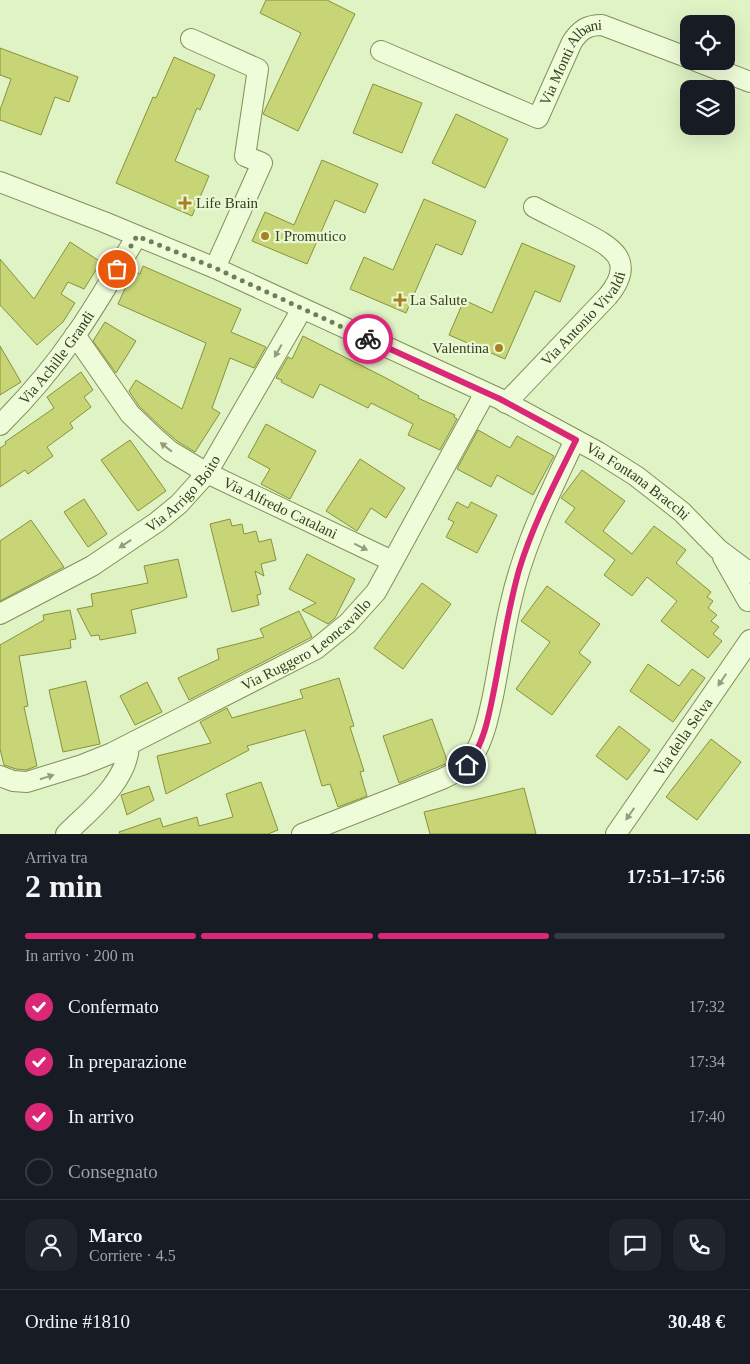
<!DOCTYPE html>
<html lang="it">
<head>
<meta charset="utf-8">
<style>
  :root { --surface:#171b24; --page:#20242c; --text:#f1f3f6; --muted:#9ea1a6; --line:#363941; --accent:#db2777 }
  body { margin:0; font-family:"Times New Roman",serif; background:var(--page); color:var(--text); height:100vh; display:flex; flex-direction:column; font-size:19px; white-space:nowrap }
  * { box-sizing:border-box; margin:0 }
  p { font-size:16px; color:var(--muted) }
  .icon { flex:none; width:28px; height:28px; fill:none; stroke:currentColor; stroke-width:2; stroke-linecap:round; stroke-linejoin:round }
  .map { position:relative; height:834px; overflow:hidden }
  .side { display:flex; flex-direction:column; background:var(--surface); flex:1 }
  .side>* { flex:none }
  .fabs { position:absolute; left:680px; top:15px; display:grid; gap:10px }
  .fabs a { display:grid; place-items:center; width:55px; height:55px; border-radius:10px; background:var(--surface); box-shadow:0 5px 20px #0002; font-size:25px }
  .pin { position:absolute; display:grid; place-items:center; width:42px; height:42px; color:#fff; margin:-21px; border:2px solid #fff; border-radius:50%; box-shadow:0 1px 5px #0007 }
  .courier { position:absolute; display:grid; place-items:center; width:50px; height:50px; margin:-25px; border:4px solid #db2777; border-radius:50%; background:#fff; color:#222; box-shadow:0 1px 6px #0007 }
  .headline em { font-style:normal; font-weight:700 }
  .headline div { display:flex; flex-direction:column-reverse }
  .headline { display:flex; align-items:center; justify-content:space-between; height:85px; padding:0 25px }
  h1 { font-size:32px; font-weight:700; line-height:38px }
  .bar { display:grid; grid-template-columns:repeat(4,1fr); gap:8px 5px; align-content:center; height:60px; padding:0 25px }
  .bar i { height:6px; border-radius:4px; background:var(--line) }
  .bar .current { background:var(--accent) }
  .bar p { grid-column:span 4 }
  .line { display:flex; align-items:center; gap:12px; padding:0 25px; border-top:1px solid var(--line) }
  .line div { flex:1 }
  .round { display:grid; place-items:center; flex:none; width:52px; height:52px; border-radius:15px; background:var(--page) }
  ol { padding:0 25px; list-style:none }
  li { display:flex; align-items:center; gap:15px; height:55px }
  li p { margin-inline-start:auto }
  li .icon { padding:5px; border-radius:50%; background:var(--accent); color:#fff; stroke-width:4 }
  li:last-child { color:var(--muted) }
  li i { width:28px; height:28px; border:2px solid var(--line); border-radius:50% }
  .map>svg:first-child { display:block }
</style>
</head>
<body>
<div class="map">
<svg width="750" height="834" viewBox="0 0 750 834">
  <rect width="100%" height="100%" fill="#dff3c5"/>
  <!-- building -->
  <path fill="#c8d576" stroke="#88923b" d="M266 0H327L355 14 298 131 263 114 301 33 260 13Z
    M0 48 78 77 69 102 55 97 41 135 0 120V110L11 79 0 75Z
    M174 57 215 75 200 110 197 108 175 161 209 176 192 216 116 183 153 97 156 98Z
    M373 84 422 103 402 153 353 133Z
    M456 114 508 139 485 188 432 163Z
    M322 160 378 184 365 213 335 200 307 264 252 241 265 212 294 225Z
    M424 199 476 221 462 255 436 244 406 313 350 289 364 257 393 270Z
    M70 242 101 262 84 289 68 282 61 294 75 303 63 322 37 345 0 305V259L34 299Z
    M522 243 575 266 560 302 535 291 505 359 449 335 464 300 492 313Z
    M143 266 241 309 231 332 266 347 254 368 230 358 212 408 220 413 195 452 177 441 162 428 139 406 129 391 136 380 182 409 206 343 118 304 133 271 140 274Z
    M105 322 136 341 116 373 93 341Z
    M303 336 384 377 419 396 418 398 455 415 454 417 457 419 440 450 408 435 413 424 371 403 368 408 320 384 313 398 281 382 282 380 276 378 288 357 292 359Z
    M0 346 21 382 0 395Z
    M81 372 93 390 84 397 91 407 70 423 73 428 47 447 53 456 28 474 25 470 0 487V448L6 444 5 442 54 408 47 397Z
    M266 424 316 451 290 499 261 484 270 469 248 457Z
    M478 430 510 448 517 436 554 456 533 495 497 475 491 487 457 469Z
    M130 440 166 491 138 511 101 460Z
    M360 459 405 488 386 518 371 508 357 531 326 511Z
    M582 470 625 501 603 531 632 554 654 526 686 550 676 563 711 592 707 597 713 601 708 608 717 615 711 621 719 627 713 634 722 641 708 658 661 621 677 601 647 577 632 596 604 575 615 560 565 522 575 508 561 498Z
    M84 499 107 534 88 547 64 512Z
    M457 502 468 508 471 502 497 515 477 553 446 537 454 522 448 519Z
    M230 519 232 526 242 524 244 534 256 531 259 542 271 539 276 560 261 564 264 576 255 571 261 594 257 595 259 605 232 612 210 524Z
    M31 520 64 567 0 601V541Z
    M307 554 355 579 335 618 328 624 302 610 316 603 289 589Z
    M178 559 187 597 131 610 136 633 100 640 99 635 91 636 77 609 93 606 91 594 148 583 144 566Z
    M422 583 451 604 403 669 374 648Z
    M547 586 600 624 579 653 591 662 552 715 516 689 550 642 521 621Z
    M70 610 76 639 70 640 71 648 19 656 28 706 24 707 37 766 26 770 16 769 4 765 0 749V645L44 620 43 615Z
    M299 611 312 637 189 700 178 678 219 659 217 649 264 637 260 629Z
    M648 664 679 686 692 669 705 678 673 722 630 691Z
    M339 678 354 726 350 727 364 771 360 772 367 796 338 807 330 784 322 786 305 730 247 746 249 750 166 794 157 756 211 743 200 722 227 708 232 718 303 698 300 690Z
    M86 681 100 744 63 752 49 690Z
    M147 682 162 712 135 725 120 696Z
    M432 719 448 763 399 783 383 736Z
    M619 726 650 750 627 780 596 756Z
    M711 739 741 762 697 820 666 797Z
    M261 782 278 830 268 834H120L119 832 160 818 163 827 197 817 199 826 233 817 226 794Z
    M149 786 154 800 127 815 121 795Z
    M524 788 536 834H430L424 812Z"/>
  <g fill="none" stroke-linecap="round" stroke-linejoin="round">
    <defs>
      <g id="street">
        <path d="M191 39 258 69 245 156 262 163 215 268"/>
        <path id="s1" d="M381 51 538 118 572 42C580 30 587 25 602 25L689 58"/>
        <path d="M696 61 750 82"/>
        <path id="s2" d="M0 182 104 222 215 268 500 399 598 452 636 476 682 512 718 549 750 573"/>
        <path id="s3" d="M75 335 130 414 154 437 170 451 207 473 392 561"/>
        <path id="s4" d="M506 403 608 296C638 259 610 246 579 230 564 222 549 215 534 207"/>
        <path id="s5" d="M0 425C27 398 52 369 74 337 97 305 116 270 137 236"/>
        <path d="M723 557 748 601"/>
        <path id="s6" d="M0 614 92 566 157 522 179 504 207 473 302 309"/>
        <path id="s7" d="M0 776 13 781 27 782 82 765 112 753 316 649 348 623 376 592 485 393"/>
        <path d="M66 834C90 810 127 782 129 746"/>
        <path d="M302 834 442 779C457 772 469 766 476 751 485 734 489 714 493 696 499 666 503 636 510 606 523 546 549 495 575 440"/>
        <path id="s8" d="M616 834 750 640"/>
      </g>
    </defs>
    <!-- street casing -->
    <use href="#street" stroke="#829058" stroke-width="22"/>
    <!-- street -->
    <use href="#street" stroke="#eefcd9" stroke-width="20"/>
  </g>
  <!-- one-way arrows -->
  <defs><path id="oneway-solid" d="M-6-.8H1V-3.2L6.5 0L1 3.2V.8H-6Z" transform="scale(1.25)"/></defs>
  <g fill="#939e7c">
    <use href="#oneway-solid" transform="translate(278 351) rotate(120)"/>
    <use href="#oneway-solid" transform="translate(166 447) rotate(-142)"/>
    <use href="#oneway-solid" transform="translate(125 544) rotate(146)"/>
    <use href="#oneway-solid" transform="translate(361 547) rotate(26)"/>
    <use href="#oneway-solid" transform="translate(722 680) rotate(124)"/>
    <use href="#oneway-solid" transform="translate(47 777) rotate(-18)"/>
    <use href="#oneway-solid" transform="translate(630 814) rotate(125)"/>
  </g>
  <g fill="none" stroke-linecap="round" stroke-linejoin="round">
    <!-- done -->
    <path stroke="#727e58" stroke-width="5" stroke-dasharray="0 9" d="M117 269 137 236 215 268 368 339"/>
    <!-- route -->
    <path stroke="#db2777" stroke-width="6" d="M368 339 500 399 576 440C555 483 533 524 519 570 508 609 502 650 494 690 489 715 484 745 467 765"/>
  </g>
  <!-- markers -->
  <g fill="#a68021" stroke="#eaf9d5" stroke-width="2">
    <path d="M182.5 195.5h5v5h5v5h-5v5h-5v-5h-5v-5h5z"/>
    <circle cx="265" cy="236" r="5"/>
    <path d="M397.5 292.5h5v5h5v5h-5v5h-5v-5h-5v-5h5z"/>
    <circle cx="499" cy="348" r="5"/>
  </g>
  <g text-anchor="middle" stroke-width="4.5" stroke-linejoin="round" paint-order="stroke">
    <!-- street labels -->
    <g font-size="15" fill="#383f1e" stroke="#eaf9d5">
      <text dy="5" stroke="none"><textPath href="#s1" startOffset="238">Via Monti Albani</textPath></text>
      <text dy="5" stroke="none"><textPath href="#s4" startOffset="115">Via Antonio Vivaldi</textPath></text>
      <text dy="5" stroke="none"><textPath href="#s5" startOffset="88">Via Achille Grandi</textPath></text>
      <text dy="5" stroke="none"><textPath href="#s2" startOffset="706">Via Fontana Bracchi</textPath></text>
      <text dy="5" stroke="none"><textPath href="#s6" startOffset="221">Via Arrigo Boito</textPath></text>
      <text dy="5" stroke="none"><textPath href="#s3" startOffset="275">Via Alfredo Catalani</textPath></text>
      <text dy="5" stroke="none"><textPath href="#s7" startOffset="341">Via Ruggero Leoncavallo</textPath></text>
      <text dy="5" stroke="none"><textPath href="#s8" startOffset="118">Via della Selva</textPath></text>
    </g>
    <!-- poi labels -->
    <g font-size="15" fill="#383f1e" stroke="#eaf9d5" text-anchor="start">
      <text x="196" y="208">Life Brain</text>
      <text x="275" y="241">I Promutico</text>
      <text x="410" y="305">La Salute</text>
      <text x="489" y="353" text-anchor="end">Valentina</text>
    </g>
  </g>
</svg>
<div class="fabs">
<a><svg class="icon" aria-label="locate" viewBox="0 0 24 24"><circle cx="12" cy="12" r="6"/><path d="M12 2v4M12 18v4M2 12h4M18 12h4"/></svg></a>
<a><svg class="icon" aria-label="layers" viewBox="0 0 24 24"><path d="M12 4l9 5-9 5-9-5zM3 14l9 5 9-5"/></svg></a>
</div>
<div class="pin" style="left:117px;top:269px;background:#ea580c"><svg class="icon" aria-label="bag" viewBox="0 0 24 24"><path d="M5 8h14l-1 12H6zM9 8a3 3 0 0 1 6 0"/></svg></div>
<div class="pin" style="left:467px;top:765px;background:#1f2937"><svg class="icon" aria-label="home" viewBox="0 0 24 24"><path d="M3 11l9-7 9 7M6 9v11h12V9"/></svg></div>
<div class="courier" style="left:368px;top:339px"><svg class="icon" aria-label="bike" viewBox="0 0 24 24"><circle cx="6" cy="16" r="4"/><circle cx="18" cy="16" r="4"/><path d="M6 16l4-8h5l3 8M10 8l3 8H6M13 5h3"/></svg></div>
</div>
<section class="side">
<div class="headline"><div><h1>2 min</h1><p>Arriva tra</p></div><em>17:51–17:56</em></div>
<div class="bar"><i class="current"></i><i class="current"></i><i class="current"></i><i></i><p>In arrivo · 200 m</p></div>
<ol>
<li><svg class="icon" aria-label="check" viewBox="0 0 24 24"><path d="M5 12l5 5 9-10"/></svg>Confermato<p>17:32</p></li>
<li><svg class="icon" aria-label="check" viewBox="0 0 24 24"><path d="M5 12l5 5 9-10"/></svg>In preparazione<p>17:34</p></li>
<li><svg class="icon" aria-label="check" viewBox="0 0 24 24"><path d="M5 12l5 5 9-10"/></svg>In arrivo<p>17:40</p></li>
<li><i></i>Consegnato</li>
</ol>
<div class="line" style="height:90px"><a class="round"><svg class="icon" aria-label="person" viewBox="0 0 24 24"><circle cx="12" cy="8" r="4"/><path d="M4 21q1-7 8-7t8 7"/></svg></a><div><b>Marco</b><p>Corriere · 4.5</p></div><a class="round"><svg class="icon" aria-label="chat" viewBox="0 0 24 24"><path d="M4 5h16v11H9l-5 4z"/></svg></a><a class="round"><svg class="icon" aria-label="phone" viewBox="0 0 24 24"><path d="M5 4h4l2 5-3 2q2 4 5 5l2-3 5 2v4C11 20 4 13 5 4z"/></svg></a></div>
<div class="line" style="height:65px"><div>Ordine #1810</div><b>30.48 €</b></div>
</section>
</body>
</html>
